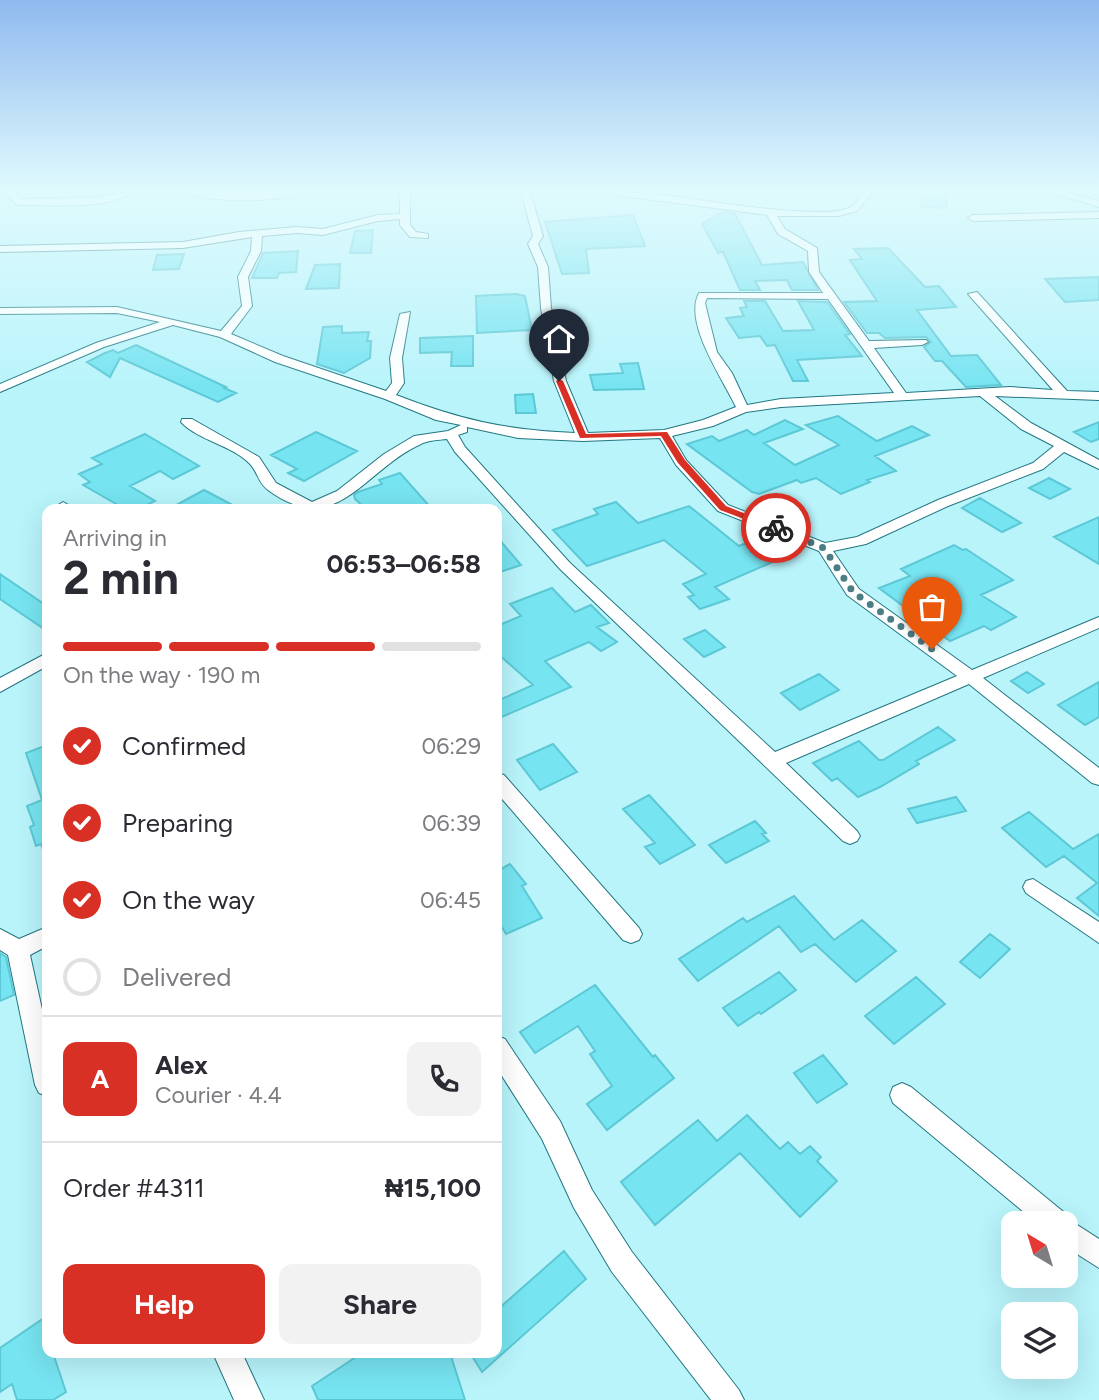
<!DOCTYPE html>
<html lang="en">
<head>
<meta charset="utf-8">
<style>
  :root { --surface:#fff; --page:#f2f2f3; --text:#2b2b33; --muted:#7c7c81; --line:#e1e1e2; --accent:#d93025 }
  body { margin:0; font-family:Figtree,sans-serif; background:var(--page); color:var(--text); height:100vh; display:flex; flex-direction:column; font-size:26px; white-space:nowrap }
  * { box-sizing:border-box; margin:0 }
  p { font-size:23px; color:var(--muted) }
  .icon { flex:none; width:38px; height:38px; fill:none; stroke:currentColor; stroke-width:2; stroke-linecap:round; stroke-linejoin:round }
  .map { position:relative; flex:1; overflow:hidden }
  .side { position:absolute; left:42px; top:504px; width:460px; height:854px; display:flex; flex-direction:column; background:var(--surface); border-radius:14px; box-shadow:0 7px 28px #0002 }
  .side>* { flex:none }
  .needle { width:46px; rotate:322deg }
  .tools { position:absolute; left:1001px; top:1211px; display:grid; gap:14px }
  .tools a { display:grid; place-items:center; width:77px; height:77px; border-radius:14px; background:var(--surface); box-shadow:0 7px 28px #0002; font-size:35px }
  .pin { position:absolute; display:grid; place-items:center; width:60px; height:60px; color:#fff; margin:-72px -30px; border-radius:50% 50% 50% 0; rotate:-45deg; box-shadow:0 0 7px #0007 }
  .pin .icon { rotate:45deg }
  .courier { position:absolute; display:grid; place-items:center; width:70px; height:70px; margin:-35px; border:5px solid #d93025; border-radius:50%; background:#fff; color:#222; box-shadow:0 2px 9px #0007 }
  .head em { font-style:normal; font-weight:700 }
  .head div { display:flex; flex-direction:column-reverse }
  .head { display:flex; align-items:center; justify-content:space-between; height:119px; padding:0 21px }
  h1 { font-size:46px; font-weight:700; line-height:52px }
  .bar { display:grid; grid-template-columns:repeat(4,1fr); gap:10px 7px; align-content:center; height:84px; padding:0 21px }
  .bar i { height:9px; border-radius:5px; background:var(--line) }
  .bar .active { background:var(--accent) }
  .bar p { grid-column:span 4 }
  .line { display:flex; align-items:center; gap:18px; padding:0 21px; border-top:2px solid var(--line) }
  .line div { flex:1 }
  .round { display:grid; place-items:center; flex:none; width:74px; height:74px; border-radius:14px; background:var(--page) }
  ol { padding:0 21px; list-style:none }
  li { display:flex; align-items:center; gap:21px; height:77px }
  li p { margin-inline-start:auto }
  li .icon { padding:7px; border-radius:50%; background:var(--accent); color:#fff; stroke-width:4 }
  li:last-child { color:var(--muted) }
  li i { width:38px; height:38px; border:4px solid var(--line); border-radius:50% }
  .action { display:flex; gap:14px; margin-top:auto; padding:14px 21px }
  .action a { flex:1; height:80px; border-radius:14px; background:var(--accent); color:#fff; font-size:28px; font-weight:700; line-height:80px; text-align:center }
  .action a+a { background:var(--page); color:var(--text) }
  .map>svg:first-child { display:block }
</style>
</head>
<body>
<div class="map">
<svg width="1099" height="1400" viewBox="0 0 1099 1400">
  <rect width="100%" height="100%" fill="#b9f4fb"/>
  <!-- building -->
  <path fill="#77e4f1" stroke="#5dc8d5" stroke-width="2" d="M923 192H948L946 208 921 206Z
    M723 212 735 214 762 265 803 262 818 290H792L787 280 755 281 760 290H740L723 252 718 253 702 224Z
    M633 215 645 246 586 249 589 273 562 274 545 222Z
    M373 230 371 253H350L355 231Z
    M888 248 925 287 939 286 956 307 917 310 951 356 977 355 1001 385 966 387 942 361H935L924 347 931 342 926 337 885 338 879 333H867L844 302 877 301 850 260 862 259 854 249Z
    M298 251 296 272 279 273 277 278H252L263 253Z
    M184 254 179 269 153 270 157 255Z
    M340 264 339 288 306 289 315 265Z
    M1099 277V300L1065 302 1045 279Z
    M516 294 525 296 532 330 477 333 476 296Z
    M744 301H765L783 331 814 330 798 301 827 302 850 334 845 335 862 356 797 360 808 381H793L775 345 767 346 760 336 739 338 726 318 744 316 740 308 747 307Z
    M342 326V333L369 332 367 341H371L370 358 344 373 317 364 323 327Z
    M473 336V366H451L452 352 420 353V338Z
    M136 345 226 387 224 388 236 393 218 402 120 358 110 377 87 362 105 353 113 350 118 353Z
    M638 363 644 389 594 390 590 375 623 373 620 364Z
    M533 394 536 413H516L515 395Z
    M838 416 877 441 912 426 929 435 875 456 896 471 867 480 870 482 841 494 816 478 801 483 797 480 759 494 752 492 687 444 712 436 719 441 747 430 754 435 785 420 803 429 764 443 795 465 839 445 806 425Z
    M1099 422V439L1091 442 1074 432Z
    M316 432 357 451 304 481 288 473 297 469 271 455Z
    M145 434 199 466 173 479 160 471 130 486 155 501 139 509H125L83 485 90 482 79 474 102 464 92 458Z
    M400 473 432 509H366L355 499 354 495 358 492 382 484 379 480Z
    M1049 478 1070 489 1050 499 1029 488Z
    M204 490 240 509H169Z
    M980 498 1021 523 1002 532 962 508Z
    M616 502 638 523 689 506 739 546 768 534 789 542 800 550 715 587 729 599 700 609 688 597 694 595 683 584 706 574 664 540 587 566 553 530 598 514 594 509Z
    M1099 517V564L1054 537Z
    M497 537 521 565 497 573Z
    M954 545 963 550 966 549 1013 580 981 595 1016 617 991 630 984 626 950 641 879 588 910 576 901 569Z
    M0 574 47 606V631L0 599Z
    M552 588 575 612 591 605 609 623 597 627 617 642 601 651 589 642 545 661 571 687 497 719V701L533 685 497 653V626L521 616 510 604Z
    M705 630 725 647 704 657 684 639Z
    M1027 672 1044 684 1028 693 1011 681Z
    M819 674 839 690 800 710 781 693Z
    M1099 682V717L1085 725 1058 705Z
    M938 727 955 740 916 761 919 764 880 787 858 797 837 778 832 781 813 763 859 741 879 760H883Z
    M553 744 577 772 540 790 517 760Z
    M47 745V855H45L41 844 36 846 30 827 34 825 27 806 42 800 26 753Z
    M649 795 695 845 660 864 645 847 655 843 623 809Z
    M956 797 966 811 917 823 908 809Z
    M1029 812 1073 849 1099 834V916L1077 898 1097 883 1064 856 1046 867 1002 828Z
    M755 821 766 833 762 834 769 841 726 863 709 845Z
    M510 864 526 884 522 886 542 918 506 934 497 919V871Z
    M794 896 834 940 862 920 896 951 856 982 815 944 801 952 779 926 698 981 679 959 743 918 747 922Z
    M990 934 1010 949 980 978 960 962Z
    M0 953 6 957 14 995 0 1001Z
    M779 972 796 990 761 1014 759 1012 738 1026 723 1008Z
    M916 977 945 1004 894 1044 865 1016Z
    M595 985 653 1057 655 1055 674 1078 607 1130 587 1104 612 1086 590 1054 595 1051 578 1026 535 1053 520 1032Z
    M823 1055 847 1084 817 1103 794 1073Z
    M747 1115 780 1149 788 1142 800 1154 810 1146 821 1157 817 1161 837 1181 800 1217 740 1153 655 1225 621 1182 698 1120 717 1141Z
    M564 1251 586 1279 482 1372 470 1353H497V1310Z
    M47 1316V1353H53L66 1392 53 1400H17L12 1384 0 1392V1348Z
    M362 1353H450L465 1400H318L312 1386Z"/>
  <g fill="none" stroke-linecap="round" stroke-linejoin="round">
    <defs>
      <path id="street" d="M4 192H14L20 199 89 198 133 192C105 211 50 204 17 205Z
        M187 192H304C285 203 206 203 187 192Z
        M400 192H410V225L416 232 428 234V238L410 237 400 225V219L378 221 323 235 297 233 262 236 261 251 248 277 252 306 231 334 283 356 386 391 392 383 390 358 400 314 410 312 402 358 404 383 396 395C460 420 506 430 575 433L554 381 541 308 538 267 528 244 533 236 521 192H530L543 236 538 244 548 267 551 308 566 381 588 433 664 430 703 420 736 407C723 379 683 323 699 293H823L809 272 808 251 778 234 767 215 615 195 611 192C672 192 733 208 795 211 812 212 833 214 849 208 856 205 859 198 864 192H872L857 211 839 216H777L785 229 817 248 819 272 869 341 926 340 928 342 922 345 874 348 906 393 1010 387 1053 390 968 294 977 292 1067 391 1099 392V400L995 396 1031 423 1099 460V469L1064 452 1043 469 948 506 866 544 833 551 859 589 972 670 1099 617V628L983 678 1099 768V785L1092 783 969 684 786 763 857 831 860 836 857 841 850 844 843 841 560 569 455 452 447 439C439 440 428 440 421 444 363 470 337 541 268 490 259 484 257 471 250 464 232 445 199 441 181 422L182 419H192L259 457 276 483 312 502 337 491 384 454 414 436 448 431 461 425 436 420 385 399 275 362 220 337 173 325 104 347 0 392V384L96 343 160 322 117 313 0 314V308L117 307 221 331 242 306 238 277 251 251 252 237 183 248 0 252V246L183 242 239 232 297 227 323 229 378 215 400 214ZM707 298 828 299 894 393 781 399 747 405 732 373 717 352 705 303ZM980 396 1021 429 1054 446 1033 463 938 500 857 537 825 543 728 505 686 460 672 436 713 426 746 412 781 407ZM467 427 518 438 583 441 660 438 676 465 718 511 819 551 847 595 957 676 775 752 570 563 465 447 458 435 467 432Z
        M1050 192H1064L1099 201V207Z
        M1099 212V218L973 221 968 218 973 215Z
        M63 502 70 506 68 509H52Z
        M47 653V666L0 692V678Z
        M497 773 504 775 639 928 642 934 639 940 631 943 623 940 497 793Z
        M1033 879 1099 922V943L1026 893 1023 887 1026 881Z
        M47 927V946L30 955 47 1032V1096L39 1093 35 1085 8 955 0 950V929L19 939Z
        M497 1036 505 1039 560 1121 592 1190 632 1252 739 1390 744 1400H711L612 1272 574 1208 542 1139 497 1068Z
        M902 1083 911 1087 1066 1214 1068 1219 1099 1239V1268L1066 1247V1223H1037L893 1103 890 1095 893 1087Z
        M213 1353H242L264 1400H234Z"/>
    </defs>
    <!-- street casing -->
    <use href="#street" stroke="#217781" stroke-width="2"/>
    <!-- street -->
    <use href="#street" fill="#fff" fill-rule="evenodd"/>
  </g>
  <!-- sky -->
  <linearGradient id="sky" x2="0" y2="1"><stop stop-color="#90baef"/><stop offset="0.49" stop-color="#e0fafd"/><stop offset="1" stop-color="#e0fafd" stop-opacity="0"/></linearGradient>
  <rect width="1099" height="388" fill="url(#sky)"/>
  <!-- route -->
  <path fill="#d93025" d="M559 379 563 381 586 434 667 432 685 460 726 506 781 528 773 530 720 510 678 463 661 436 580 438 556 381Z"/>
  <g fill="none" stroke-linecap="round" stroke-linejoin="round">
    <!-- done -->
    <path stroke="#4a7e84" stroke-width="7" stroke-dasharray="0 12.6" d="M776 528 824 548 853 592 932 649"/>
  </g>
</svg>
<div class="tools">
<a><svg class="needle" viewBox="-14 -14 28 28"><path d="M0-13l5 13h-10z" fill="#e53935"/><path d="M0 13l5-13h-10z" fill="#7c7c81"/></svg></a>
<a><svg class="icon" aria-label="layers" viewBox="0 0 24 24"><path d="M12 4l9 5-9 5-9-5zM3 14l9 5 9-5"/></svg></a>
</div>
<div class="pin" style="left:932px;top:649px;background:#ea580c"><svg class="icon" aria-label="bag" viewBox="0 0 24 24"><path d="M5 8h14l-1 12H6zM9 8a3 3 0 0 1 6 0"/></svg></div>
<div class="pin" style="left:559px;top:381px;background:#1f2937"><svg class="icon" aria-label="home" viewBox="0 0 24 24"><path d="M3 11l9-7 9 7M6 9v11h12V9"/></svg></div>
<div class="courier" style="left:776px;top:528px"><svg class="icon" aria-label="bike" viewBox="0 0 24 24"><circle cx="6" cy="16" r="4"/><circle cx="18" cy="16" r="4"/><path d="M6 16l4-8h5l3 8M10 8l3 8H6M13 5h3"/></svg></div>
<section class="side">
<div class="head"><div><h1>2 min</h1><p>Arriving in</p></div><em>06:53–06:58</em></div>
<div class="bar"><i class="active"></i><i class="active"></i><i class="active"></i><i></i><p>On the way · 190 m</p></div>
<ol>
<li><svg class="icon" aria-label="check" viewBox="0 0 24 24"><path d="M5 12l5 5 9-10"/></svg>Confirmed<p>06:29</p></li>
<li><svg class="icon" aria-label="check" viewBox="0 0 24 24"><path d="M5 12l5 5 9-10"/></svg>Preparing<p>06:39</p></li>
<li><svg class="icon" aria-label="check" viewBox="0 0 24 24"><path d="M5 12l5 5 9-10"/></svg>On the way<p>06:45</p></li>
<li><i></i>Delivered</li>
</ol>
<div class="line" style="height:126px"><b class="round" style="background:var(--accent);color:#fff">A</b><div><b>Alex</b><p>Courier · 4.4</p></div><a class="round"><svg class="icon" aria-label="phone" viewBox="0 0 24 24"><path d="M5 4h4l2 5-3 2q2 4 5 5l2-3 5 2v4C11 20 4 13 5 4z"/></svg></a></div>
<div class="line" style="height:91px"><div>Order #4311</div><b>₦15,100</b></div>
<div class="action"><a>Help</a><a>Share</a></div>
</section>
</div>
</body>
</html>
